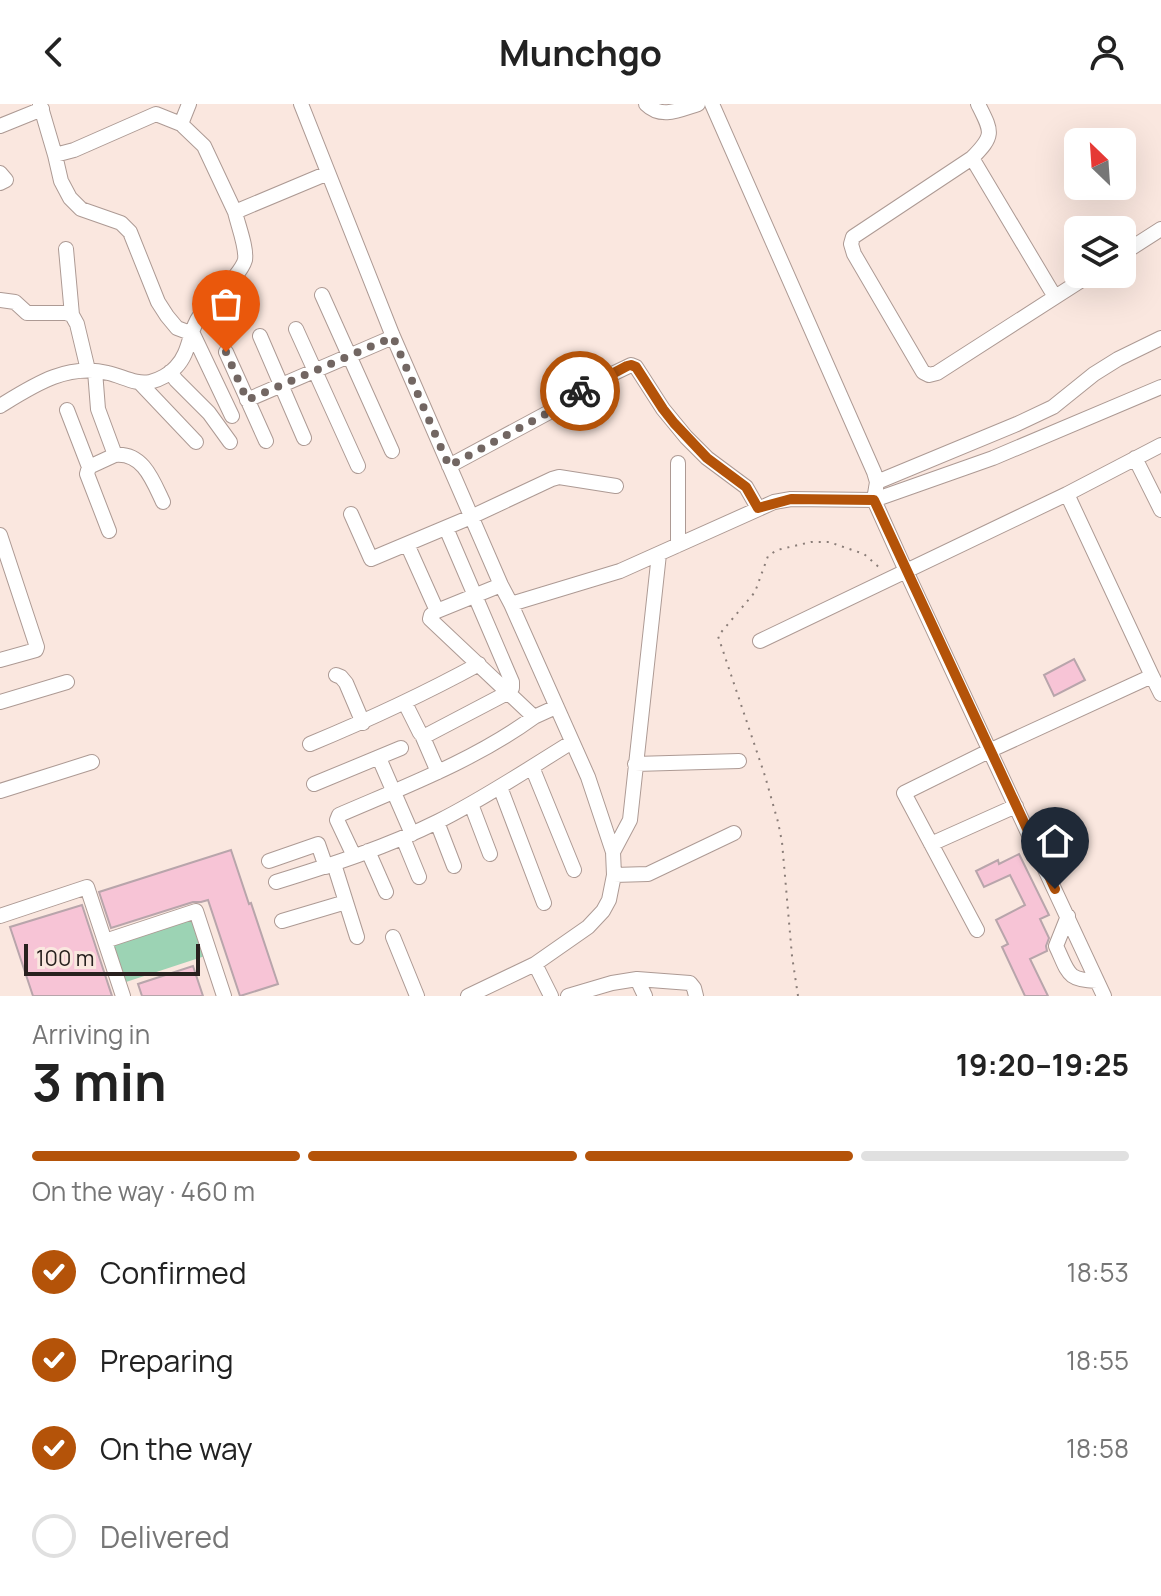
<!DOCTYPE html>
<html lang="en">
<head>
<meta charset="utf-8">
<style>
  :root { --surface:#fff; --page:#f6f6f6; --text:#222; --muted:#767676; --line:#e0e0e0; --accent:#b45309 }
  body { margin:0; font-family:Manrope,sans-serif; background:var(--page); color:var(--text); height:100vh; display:flex; flex-direction:column; font-size:30px; white-space:nowrap }
  * { box-sizing:border-box; margin:0 }
  p { font-size:26px; color:var(--muted) }
  .icon { flex:none; width:44px; height:44px; fill:none; stroke:currentColor; stroke-width:2; stroke-linecap:round; stroke-linejoin:round }
  .map { position:relative; height:892px; overflow:hidden }
  .panel { display:flex; flex-direction:column; background:var(--surface); flex:1 }
  .panel>* { flex:none }
  .needle { width:52px; rotate:335deg }
  .tools { position:absolute; left:1064px; top:24px; display:grid; gap:16px }
  .tools a { display:grid; place-items:center; width:72px; height:72px; border-radius:12px; background:var(--surface); box-shadow:0 8px 32px #0002; font-size:40px }
  .scale { position:absolute; left:24px; bottom:20px; width:176px; box-sizing:border-box; padding-left:8px; border:4px solid #28211f; border-top:0; font-size:22px; line-height:28px; white-space:nowrap; color:#28211f; -webkit-text-stroke:6px #fae7df; paint-order:stroke }
  .pin { position:absolute; display:grid; place-items:center; width:68px; height:68px; color:#fff; margin:-82px -34px; border-radius:50% 50% 50% 0; rotate:-45deg; box-shadow:0 0 8px #0007 }
  .pin .icon { rotate:45deg }
  .courier { position:absolute; display:grid; place-items:center; width:80px; height:80px; margin:-40px; border:6px solid #b45309; border-radius:50%; background:#fff; color:#222; box-shadow:0 2px 10px #0007 }
  .overview em { font-style:normal; font-weight:700 }
  .overview div { display:flex; flex-direction:column-reverse }
  .overview { display:flex; align-items:center; justify-content:space-between; height:136px; padding:0 32px }
  h1 { font-size:52px; font-weight:700; line-height:60px }
  .bar { display:grid; grid-template-columns:repeat(4,1fr); gap:12px 8px; align-content:center; height:96px; padding:0 32px }
  .bar i { height:10px; border-radius:6px; background:var(--line) }
  .bar .selected { background:var(--accent) }
  .bar p { grid-column:span 4 }
  ol { padding:0 32px; list-style:none }
  li { display:flex; align-items:center; gap:24px; height:88px }
  li p { margin-inline-start:auto }
  li .icon { padding:8px; border-radius:50%; background:var(--accent); color:#fff; stroke-width:4 }
  li:last-child { color:var(--muted) }
  li i { width:44px; height:44px; border:4px solid var(--line); border-radius:50% }
  header { display:flex; justify-content:space-between; align-items:center; height:104px; padding:0 32px; background:var(--surface); font-size:36px; font-weight:700 }
  .map>svg:first-child { display:block }
</style>
</head>
<body>
<header><svg class="icon" aria-label="back" viewBox="0 0 24 24"><path d="M15 5l-7 7 7 7"/></svg>Munchgo<svg class="icon" aria-label="person" viewBox="0 0 24 24"><circle cx="12" cy="8" r="4"/><path d="M4 21q1-7 8-7t8 7"/></svg></header>
<div class="map">
<svg width="1161" height="892" viewBox="0 0 1161 892">
  <rect width="100%" height="100%" fill="#fae7df"/>
  <!-- green -->
  <path fill="#9cd3b4" d="M193 814 205 852 126 878 113 840Z"/>
  <!-- building -->
  <path fill="#f7c4d6" stroke="#b8a5ab" stroke-width="2" d="M1074 555 1085 576 1054 592 1044 571Z
    M231 746 249 800 251 799 278 880 240 892 208 796 201 798H193L111 824 99 788Z
    M1019 750 1049 811 1040 815 1049 834 1046 842 1047 847 1030 855 1048 892H1025L1002 843 1008 840 996 816 1025 801 1010 771 984 783 976 767 998 756 999 760Z
    M82 801 112 892H33L10 823Z
    M193 862 203 892H142L138 880Z"/>
  <g fill="none" stroke-linecap="round" stroke-linejoin="round">
    <defs>
      <path id="minor" d="M40 0 55 51 74 46 156 10 181 20 204 42 235 108 328 69
        M301 0 392 230 501 481 511 500 620 467 774 398 791 395 874 396 993 354 1161 283
        M646 0C661 15 679 6 698 0
        M712 0 874 368 877 378 874 396 906 467 1104 892
        M978 0C992 28 995 31 972 54L853 133 851 140 854 150 923 268 929 271 937 269 1091 170
        M181 20 189 0
        M0 22 42 5
        M55 51 61 77 70 94 81 105 121 119 130 128 158 198 167 212 177 224 193 230 232 312
        M972 54 1055 193
        M0 69 6 76 0 79
        M66 145 72 211
        M1122 150 1161 125
        M322 191 392 347
        M0 196 15 198 27 209H66L72 211 77 220 88 266
        M296 225 358 362
        M260 232 304 334
        M226 248 266 337
        M95 267 98 305 115 351 89 363 87 370 109 427
        M170 268 176 276 209 309 230 338
        M140 279 196 338
        M247 296 393 233
        M0 302C34 281 67 259 108 269 122 272 136 281 150 278 159 276 170 270 176 263 190 249 189 227 199 213 209 200 241 171 245 156 247 144 238 121 235 108
        M67 306 89 363
        M115 351C143 348 153 377 163 398
        M1135 354 1161 406
        M678 359V441
        M449 362 568 298 585 283 631 261 636 263 663 305 686 333 707 354 746 383 758 404
        M877 378 1017 320 1053 303 1094 270 1118 255 1161 234
        M1067 390 1161 341
        M351 410 371 455 471 413 552 375 559 373 616 382
        M0 431 37 543 36 546 0 556
        M407 440 437 507
        M501 481 437 507 431 511 430 515 534 613 556 603
        M760 537 1067 390 1152 572 991 646 904 689 977 826
        M336 571 341 573 346 579 363 619
        M1152 572 1161 590
        M0 598 67 578
        M405 599 420 629 427 631 509 588 512 584V578L446 424
        M422 631 438 668
        M310 640C368 616 424 590 479 560
        M379 654 412 730
        M635 660 739 657
        M532 663 574 766
        M314 680 401 644
        M500 683 544 799
        M0 687 92 658
        M471 700 490 750
        M437 718 454 762
        M403 734 419 773
        M931 740 1016 702
        M368 747 386 788
        M613 748 630 716 659 450
        M354 752 337 716 339 711C406 682 475 656 534 613
        M269 757 318 740 326 763
        M334 760 357 833
        M614 771 648 770 734 729
        M276 778C331 761 387 743 439 717 485 694 528 665 572 638
        M0 812 87 783 123 892
        M1068 812 1056 842C1069 869 1066 876 1097 877
        M282 817 346 798
        M393 833 417 892
        M105 837 196 807 224 892
        M535 860 551 892
        M637 875 645 892
        M468 892 535 860 588 823 603 807 609 796 614 771 613 748 588 673 511 500
        M568 892 612 879 637 875 690 879 694 884 696 892"/>
    </defs>
    <!-- minor casing -->
    <use href="#minor" stroke="#ad9a94" stroke-width="16"/>
    <!-- path -->
    <path stroke="#8a7d78" stroke-width="2" stroke-dasharray="2 6" stroke-linecap="butt" d="M798 892 792 852 782 738 778 718 765 672 718 532 755 488 768 452 777 446 811 438H829L864 450 881 465"/>
    <!-- minor -->
    <use href="#minor" stroke="#fff" stroke-width="14"/>
  </g>
  <g fill="none" stroke-linecap="round" stroke-linejoin="round">
    <!-- done -->
    <path stroke="#726662" stroke-width="8" stroke-dasharray="0 14.4" d="M226 248 247 296 393 233 449 362 568 298 580 287"/>
    <!-- route -->
    <path stroke="#b45309" stroke-width="10" d="M580 287 627 262 631 261 636 263 663 305 674 319 707 354 746 383 758 404 791 395 874 396 1055 785"/>
  </g>
</svg>
<div class="tools">
<a><svg class="needle" viewBox="-14 -14 28 28"><path d="M0-13l5 13h-10z" fill="#e53935"/><path d="M0 13l5-13h-10z" fill="#767676"/></svg></a>
<a><svg class="icon" aria-label="layers" viewBox="0 0 24 24"><path d="M12 4l9 5-9 5-9-5zM3 14l9 5 9-5"/></svg></a>
</div>
<div class="scale">100 m</div>
<div class="pin" style="left:226px;top:248px;background:#ea580c"><svg class="icon" aria-label="bag" viewBox="0 0 24 24"><path d="M5 8h14l-1 12H6zM9 8a3 3 0 0 1 6 0"/></svg></div>
<div class="pin" style="left:1055px;top:785px;background:#1f2937"><svg class="icon" aria-label="home" viewBox="0 0 24 24"><path d="M3 11l9-7 9 7M6 9v11h12V9"/></svg></div>
<div class="courier" style="left:580px;top:287px"><svg class="icon" aria-label="bike" viewBox="0 0 24 24"><circle cx="6" cy="16" r="4"/><circle cx="18" cy="16" r="4"/><path d="M6 16l4-8h5l3 8M10 8l3 8H6M13 5h3"/></svg></div>
</div>
<section class="panel">
<div class="overview"><div><h1>3 min</h1><p>Arriving in</p></div><em>19:20–19:25</em></div>
<div class="bar"><i class="selected"></i><i class="selected"></i><i class="selected"></i><i></i><p>On the way · 460 m</p></div>
<ol>
<li><svg class="icon" aria-label="check" viewBox="0 0 24 24"><path d="M5 12l5 5 9-10"/></svg>Confirmed<p>18:53</p></li>
<li><svg class="icon" aria-label="check" viewBox="0 0 24 24"><path d="M5 12l5 5 9-10"/></svg>Preparing<p>18:55</p></li>
<li><svg class="icon" aria-label="check" viewBox="0 0 24 24"><path d="M5 12l5 5 9-10"/></svg>On the way<p>18:58</p></li>
<li><i></i>Delivered</li>
</ol>
</section>
</body>
</html>
